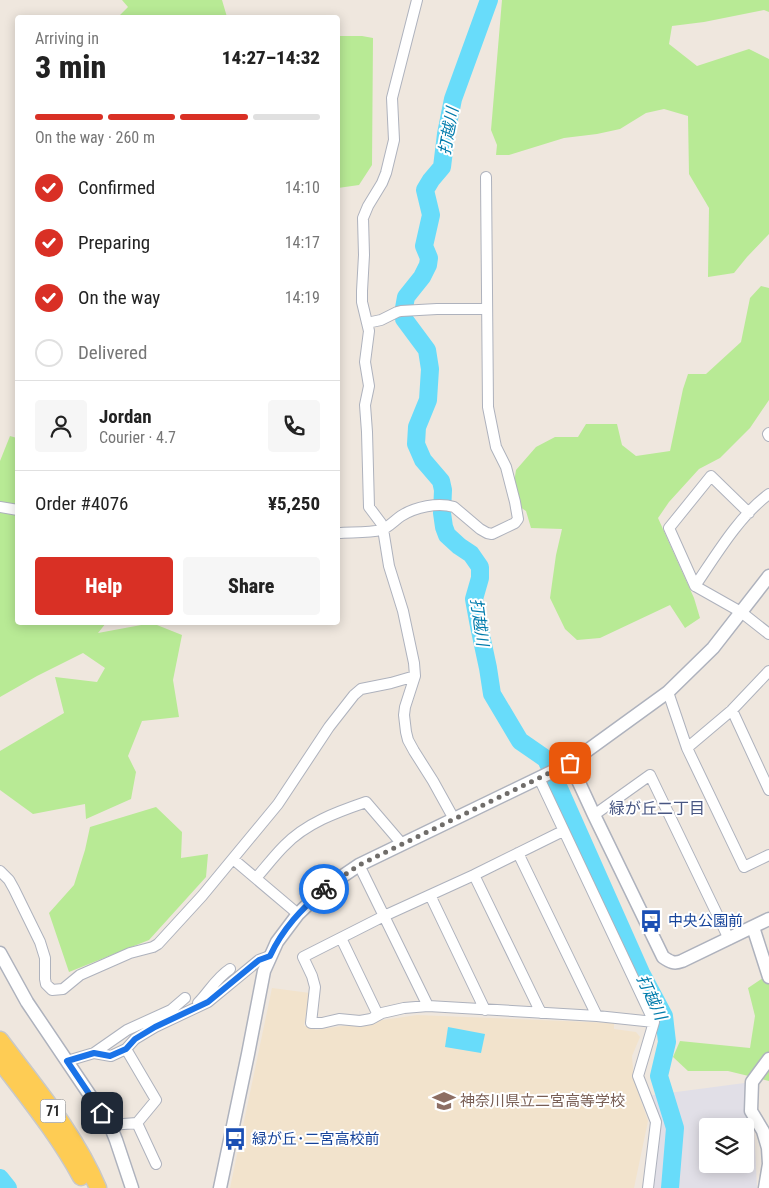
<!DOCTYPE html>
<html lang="en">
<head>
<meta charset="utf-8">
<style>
  :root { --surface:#fff; --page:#f6f6f6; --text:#222; --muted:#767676; --line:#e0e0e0; --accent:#d93025 }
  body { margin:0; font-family:"Roboto Condensed","Noto Sans JP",sans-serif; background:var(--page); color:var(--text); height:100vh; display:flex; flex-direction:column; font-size:19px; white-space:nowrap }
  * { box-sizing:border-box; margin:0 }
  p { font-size:16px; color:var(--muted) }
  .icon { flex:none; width:28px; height:28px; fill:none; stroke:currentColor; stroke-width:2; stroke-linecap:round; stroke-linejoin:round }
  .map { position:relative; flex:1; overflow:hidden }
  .drawer { position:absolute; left:15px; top:15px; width:325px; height:610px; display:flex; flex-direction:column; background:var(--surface); border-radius:5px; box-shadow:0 2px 12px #0003 }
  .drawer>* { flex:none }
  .buttons { position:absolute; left:699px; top:1118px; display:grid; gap:10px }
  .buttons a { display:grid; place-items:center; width:55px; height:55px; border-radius:5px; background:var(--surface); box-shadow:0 2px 12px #0003; font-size:25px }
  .pin { position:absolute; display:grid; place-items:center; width:42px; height:42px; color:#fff; margin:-21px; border-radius:10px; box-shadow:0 2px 8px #0006 }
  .courier { position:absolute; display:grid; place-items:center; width:50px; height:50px; margin:-25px; border:4px solid #1a73e8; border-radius:50%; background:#fff; color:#222; box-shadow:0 1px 6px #0007 }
  .head em { font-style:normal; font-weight:800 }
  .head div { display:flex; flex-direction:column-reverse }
  .head { display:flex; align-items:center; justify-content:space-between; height:85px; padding:0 20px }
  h1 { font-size:32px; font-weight:800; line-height:38px }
  .bar { display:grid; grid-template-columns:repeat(4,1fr); gap:8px 5px; align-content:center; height:60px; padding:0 20px }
  .bar i { height:6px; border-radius:4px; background:var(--line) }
  .bar .current { background:var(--accent) }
  .bar p { grid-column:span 4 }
  .line { display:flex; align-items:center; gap:12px; padding:0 20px; border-top:1px solid var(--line) }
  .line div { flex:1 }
  .round { display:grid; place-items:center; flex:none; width:52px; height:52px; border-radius:5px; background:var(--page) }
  ol { padding:0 20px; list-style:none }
  li { display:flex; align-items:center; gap:15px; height:55px }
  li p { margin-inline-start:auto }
  li .icon { padding:5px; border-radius:50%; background:var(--accent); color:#fff; stroke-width:4 }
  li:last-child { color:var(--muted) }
  li i { width:28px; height:28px; border:2px solid var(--line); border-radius:50% }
  .primary-button { display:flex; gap:10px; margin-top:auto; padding:10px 20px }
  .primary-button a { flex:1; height:58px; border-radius:5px; background:var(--accent); color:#fff; font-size:20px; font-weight:800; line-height:58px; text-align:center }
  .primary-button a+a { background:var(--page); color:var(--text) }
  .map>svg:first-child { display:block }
</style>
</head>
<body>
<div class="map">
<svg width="769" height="1188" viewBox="0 0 769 1188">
  <rect width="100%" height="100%" fill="#efe7de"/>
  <!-- industrial -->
  <path fill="#e1dfe7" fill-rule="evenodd" d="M752 1082 757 1188H648L655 1126 646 1096ZM708 1126H745V1164H708Z"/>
  <!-- education -->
  <path fill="#f2e3cc" d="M272 988 310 993 304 1026 314 1025 315 1030 417 1015 614 1023V1029L636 1032 640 1037 632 1056 634 1080 648 1121 634 1188H230Z"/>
  <!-- green -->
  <path fill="#b8ea95" d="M122 0H222L227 17H118L128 7Z
    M502 0H769V12L764 10 704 22 672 26 669 44 697 66 749 49 769 59V234L747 257 734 273 708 277 709 208 689 174 688 116 664 109 646 113 620 129 597 134 564 138 509 155H496L497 145 491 130Z
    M338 36H362L373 38 372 165 359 185 338 188Z
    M761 286 769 288V400L750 428 720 458 699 469 669 502 658 518 694 598 700 618 685 628 670 605 600 638 577 640 565 629 550 598 556 555 562 529 531 528 526 511 520 507 513 489 516 470 536 447 555 437H578L586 424H617L622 445 636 456 670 451 683 389 688 374H706L741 342 750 298Z
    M10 436 17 438 18 622 106 623 98 633 152 623 182 635 173 680 179 717 142 721 128 756 136 772 131 799 86 819 85 804 33 814 0 790V751L64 713 55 677 97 682 105 668 83 653 37 676 0 697V461Z
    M156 807 182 832 181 858 208 854 206 877 149 940 69 972 49 913 74 885 85 850 90 827Z
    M769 974V1081L728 1071H688L673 1057 680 1041 750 1048 755 1016 748 988Z"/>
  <!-- water -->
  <path fill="#68dcfa" d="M448 1027 485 1034 481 1053 445 1047Z"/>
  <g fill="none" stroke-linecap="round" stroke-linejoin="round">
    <!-- river -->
    <path stroke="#68dcfa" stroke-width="18" d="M489 0 453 99 446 134 442 167 431 180 425 190 431 215 424 246 429 258 428 265 422 277 406 297 404 308V319L427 350 430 369 428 400 417 427 416 444 423 460 441 481 443 490 442 513 444 527 447 535 459 546 471 554 480 567V578L474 599 479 626 488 668 492 694 520 741 546 759 641 973 664 1016 667 1042 659 1076 675 1128 670 1188
      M0 1178 8 1188"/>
    <defs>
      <path id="minor" d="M417 0 392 98 394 140 386 173 382 183 368 206 363 218 364 255 362 291V302L369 331 365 362 369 386 365 405 367 432 369 507 381 523 383 529 389 566 403 611 414 663 415 676 405 707 404 715 406 732 408 740 414 751 433 781 454 819
        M367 323 381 320 397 312 401 311 437 309H486
        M769 433 768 434 769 436
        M0 507 18 510
        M749 513 711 476 669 528 695 586 741 612 769 634
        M338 533C351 532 369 533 381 530 388 528 395 520 401 516 415 507 438 502 454 507L480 529 487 533 492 534 515 523 518 519 515 502 506 467 496 447 488 407 486 177
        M695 586C716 555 739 516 769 494
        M668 692 687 748 744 867 769 855
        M732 710 769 790
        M687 748 732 710 769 671
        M539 778 654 1022 638 1076 656 1122 648 1188
        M594 815 650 775 729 939
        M518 853 597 1016
        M233 859 298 914
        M359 865 428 1006 597 1016 654 1022
        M0 871 9 880 14 889 40 942 45 958V979L46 984 52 990 63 989 80 975 130 953 153 947 158 944 202 896 278 804 329 727 354 695 361 689 391 683 415 676
        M474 875 541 1013
        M256 878C265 868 274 856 284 846 306 823 337 812 366 802L402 844
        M430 895 485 1010
        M341 938 378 1015
        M198 1003C209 992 216 978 230 969
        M428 1006 404 1008 382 1013 371 1019 360 1021 339 1019 322 1023H311L315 987 312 976 303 957 384 916 474 875 563 831
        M126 1049 156 1100 137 1123 156 1164
        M94 1053 111 1056 126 1049 135 1039 155 1027 208 1002 259 960 270 956
        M67 1061 94 1053 127 1030 171 1010 185 998
        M110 1125 137 1123"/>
      <path id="tertiary" d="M570 763 594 815 663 957C670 962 674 964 682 961L769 919
        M753 927 769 977
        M0 953 27 1002 110 1125 116 1140 132 1188
        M220 1188 248 1054 264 971 277 942 298 914 325 888 359 865 570 763 668 692 713 648 769 576
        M765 1188 769 1164 768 1148 763 1131 751 1111 752 1082 769 1059"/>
      <path id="primary" d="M0 1040C35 1087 75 1133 98 1188
        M0 1061C28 1098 59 1136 81 1177"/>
    </defs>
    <!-- minor casing -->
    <use href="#minor" stroke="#aeb2bd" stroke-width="12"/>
    <!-- tertiary casing -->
    <use href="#tertiary" stroke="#aeb2bd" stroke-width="15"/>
    <!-- primary casing -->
    <use href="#primary" stroke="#c8c8c8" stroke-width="19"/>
    <!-- minor -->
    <use href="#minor" stroke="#fff" stroke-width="10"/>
    <!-- tertiary -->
    <use href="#tertiary" stroke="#fff" stroke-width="12"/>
    <!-- primary -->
    <use href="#primary" stroke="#fecc54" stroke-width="16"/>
  </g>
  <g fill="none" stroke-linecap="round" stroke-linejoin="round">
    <!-- done -->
    <path stroke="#706d6a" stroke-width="5" stroke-dasharray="0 9" d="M324 889 359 865 570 763"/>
    <!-- route -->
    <path stroke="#1a73e8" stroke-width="6" d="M102 1113 67 1061 94 1053 110 1056 126 1049 135 1039 155 1027 208 1002 259 960 270 956C283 928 301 910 324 889"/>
  </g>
  <!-- icons -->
  <defs>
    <symbol id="bus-bare" viewBox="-9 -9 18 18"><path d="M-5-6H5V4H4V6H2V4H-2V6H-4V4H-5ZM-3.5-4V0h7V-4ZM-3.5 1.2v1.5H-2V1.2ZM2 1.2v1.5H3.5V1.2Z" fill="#1a4fb4" stroke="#fff" stroke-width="2.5" paint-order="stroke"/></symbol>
    <symbol id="school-bare" viewBox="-9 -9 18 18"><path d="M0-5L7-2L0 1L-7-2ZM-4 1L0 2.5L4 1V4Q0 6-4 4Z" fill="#8d6e63" stroke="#fff" stroke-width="2.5" paint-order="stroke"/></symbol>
  </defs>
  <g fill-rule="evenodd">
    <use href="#bus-bare" x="635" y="905" width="32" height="32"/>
    <use href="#school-bare" x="428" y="1085" width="32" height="32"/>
    <use href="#bus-bare" x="219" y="1123" width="32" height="32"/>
  </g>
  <g text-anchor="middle" stroke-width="4" stroke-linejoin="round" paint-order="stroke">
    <!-- shield labels -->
    <rect fill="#fff" stroke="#6b6b6b" stroke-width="1" x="40.5" y="1099.5" width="25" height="23" rx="4"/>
    <g font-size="14" font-weight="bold" fill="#2c2c2c">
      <text x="53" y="1116">71</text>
    </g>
    <!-- transit labels -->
    <g font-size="15" fill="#164399" stroke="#fff" text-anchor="start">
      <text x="668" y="926">中央公園前</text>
      <text x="252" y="1144">緑が丘･二宮高校前</text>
    </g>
    <!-- education labels -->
    <g font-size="15" fill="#785e54" stroke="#fff" text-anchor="start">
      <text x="460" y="1106">神奈川県立二宮高等学校</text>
    </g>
    <!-- water labels -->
    <g font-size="16" font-style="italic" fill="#017cac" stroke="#fff">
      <text transform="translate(448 131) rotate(-80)" y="6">打越川</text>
      <text transform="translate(480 622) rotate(82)" y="6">打越川</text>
      <text transform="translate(652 997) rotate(65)" y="6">打越川</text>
    </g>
    <!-- neighbourhood labels -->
    <g font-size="16" fill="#485682" stroke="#fff">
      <text x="657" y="814">緑が丘二丁目</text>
    </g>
  </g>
</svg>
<div class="buttons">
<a><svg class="icon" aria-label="layers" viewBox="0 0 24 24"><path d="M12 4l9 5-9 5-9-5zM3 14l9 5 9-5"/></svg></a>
</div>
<div class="pin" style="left:570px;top:763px;background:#ea580c"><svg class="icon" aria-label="bag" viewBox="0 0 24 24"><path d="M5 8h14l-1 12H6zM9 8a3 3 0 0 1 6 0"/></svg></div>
<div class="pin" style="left:102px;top:1113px;background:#1f2937"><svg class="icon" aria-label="home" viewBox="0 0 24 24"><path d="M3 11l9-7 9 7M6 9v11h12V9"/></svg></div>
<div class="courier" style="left:324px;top:889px"><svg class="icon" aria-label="bike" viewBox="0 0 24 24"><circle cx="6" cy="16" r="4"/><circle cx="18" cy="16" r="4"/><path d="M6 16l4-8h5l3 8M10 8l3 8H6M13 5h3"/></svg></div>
<section class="drawer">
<div class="head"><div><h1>3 min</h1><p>Arriving in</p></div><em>14:27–14:32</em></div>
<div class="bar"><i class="current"></i><i class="current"></i><i class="current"></i><i></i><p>On the way · 260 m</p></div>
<ol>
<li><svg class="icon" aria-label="check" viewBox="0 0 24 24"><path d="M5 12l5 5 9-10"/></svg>Confirmed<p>14:10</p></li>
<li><svg class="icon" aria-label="check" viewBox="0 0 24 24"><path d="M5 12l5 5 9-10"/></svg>Preparing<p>14:17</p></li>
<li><svg class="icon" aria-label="check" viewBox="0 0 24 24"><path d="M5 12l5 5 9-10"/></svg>On the way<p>14:19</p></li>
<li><i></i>Delivered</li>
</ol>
<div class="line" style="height:90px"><a class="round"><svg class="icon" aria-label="person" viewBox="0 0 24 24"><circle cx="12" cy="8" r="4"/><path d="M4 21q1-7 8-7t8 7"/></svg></a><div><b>Jordan</b><p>Courier · 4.7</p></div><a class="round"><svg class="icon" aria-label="phone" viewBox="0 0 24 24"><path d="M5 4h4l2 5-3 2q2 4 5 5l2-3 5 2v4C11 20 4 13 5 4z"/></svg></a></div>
<div class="line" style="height:65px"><div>Order #4076</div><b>¥5,250</b></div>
<div class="primary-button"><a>Help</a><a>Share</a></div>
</section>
</div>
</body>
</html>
